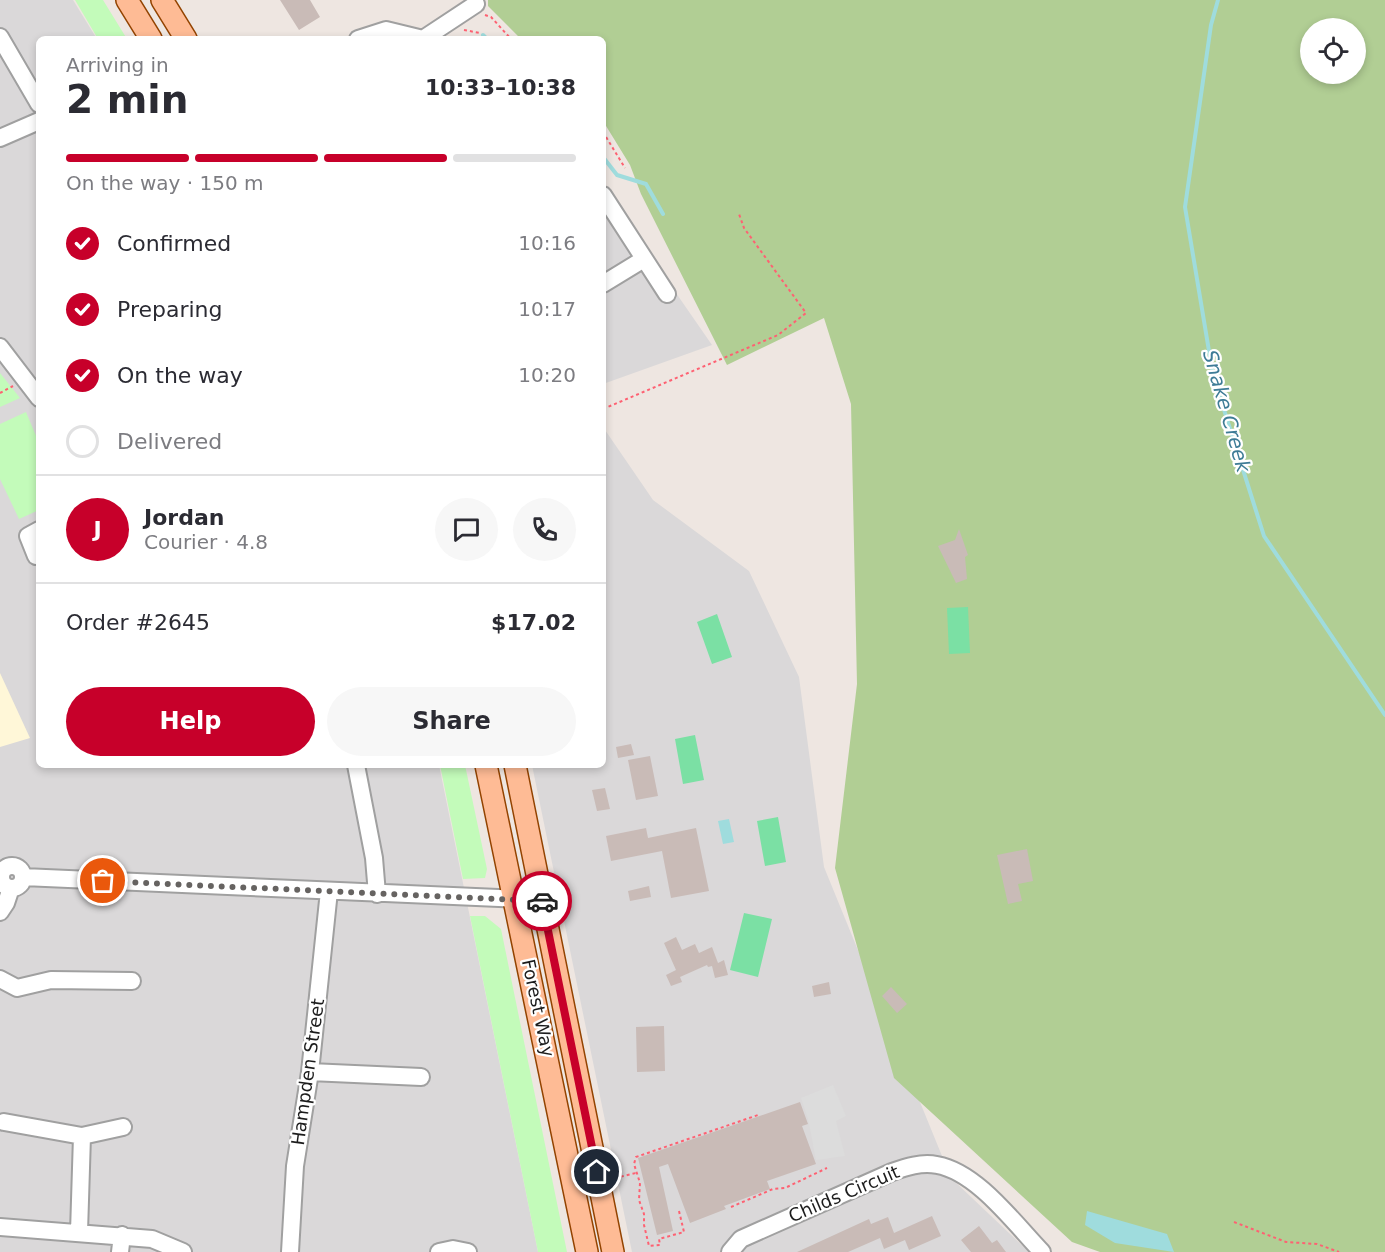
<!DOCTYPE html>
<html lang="en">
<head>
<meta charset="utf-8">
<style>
  :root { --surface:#fff; --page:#f7f7f7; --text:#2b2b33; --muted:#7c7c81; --line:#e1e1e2; --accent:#c7002a }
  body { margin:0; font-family:"DejaVu Sans",sans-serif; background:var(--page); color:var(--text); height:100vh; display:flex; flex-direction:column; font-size:22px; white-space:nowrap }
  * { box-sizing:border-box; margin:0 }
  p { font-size:20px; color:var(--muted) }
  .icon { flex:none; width:33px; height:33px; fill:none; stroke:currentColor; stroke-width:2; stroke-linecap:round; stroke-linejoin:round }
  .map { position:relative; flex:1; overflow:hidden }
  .panel { position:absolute; left:36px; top:36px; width:570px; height:732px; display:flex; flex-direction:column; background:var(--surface); border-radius:9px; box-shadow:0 3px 9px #0003 }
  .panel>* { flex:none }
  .buttons { position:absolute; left:1300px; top:18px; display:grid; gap:12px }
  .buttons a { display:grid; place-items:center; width:66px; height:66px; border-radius:50%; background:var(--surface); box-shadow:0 3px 9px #0003; font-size:30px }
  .pin { position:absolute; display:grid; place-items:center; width:51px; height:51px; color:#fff; margin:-26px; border:3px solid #fff; border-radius:50%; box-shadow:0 2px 6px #0007 }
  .courier { position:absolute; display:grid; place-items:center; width:60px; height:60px; margin:-30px; border:4px solid #c7002a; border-radius:50%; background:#fff; color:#222; box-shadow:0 2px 8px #0007 }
  .head em { font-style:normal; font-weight:600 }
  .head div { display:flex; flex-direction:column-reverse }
  .head { display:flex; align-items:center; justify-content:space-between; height:102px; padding:0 30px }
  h1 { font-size:39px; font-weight:600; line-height:45px }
  .bar { display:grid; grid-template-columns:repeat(4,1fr); gap:9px 6px; align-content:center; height:72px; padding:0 30px }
  .bar i { height:8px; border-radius:4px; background:var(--line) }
  .bar .selected { background:var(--accent) }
  .bar p { grid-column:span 4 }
  .line { display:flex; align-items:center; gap:15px; padding:0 30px; border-top:2px solid var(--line) }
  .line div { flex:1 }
  .round { display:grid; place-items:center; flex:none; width:63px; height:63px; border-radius:32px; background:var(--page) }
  ol { padding:0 30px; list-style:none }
  li { display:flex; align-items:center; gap:18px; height:66px }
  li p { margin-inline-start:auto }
  li .icon { padding:6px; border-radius:50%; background:var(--accent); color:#fff; stroke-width:4 }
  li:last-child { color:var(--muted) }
  li i { width:33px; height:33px; border:3px solid var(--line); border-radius:50% }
  .action { display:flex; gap:12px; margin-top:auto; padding:12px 30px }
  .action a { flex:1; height:69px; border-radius:36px; background:var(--accent); color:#fff; font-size:24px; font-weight:600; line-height:69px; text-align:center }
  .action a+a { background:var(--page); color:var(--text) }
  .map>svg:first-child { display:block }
</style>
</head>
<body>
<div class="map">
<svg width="1385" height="1252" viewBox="0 0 1385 1252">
  <rect width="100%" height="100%" fill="#eee6e1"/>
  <!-- residential -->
  <path fill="#dad8d9" d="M0 0H73L97 39H39V765H439L538 1252H0Z
    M603 213 661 302 676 293 712 345 603 384Z
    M603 427 653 500 749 571 799 677 824 867 951 1178 1029 1252H632L532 765H603Z"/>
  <!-- education -->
  <path fill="#fff7d8" d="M0 673 30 738 0 747Z"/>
  <!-- forest -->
  <path fill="#b1ce94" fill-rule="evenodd" d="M488 0H1385V1252H1100L1072 1242 894 1078 835 868 857 684 851 404 824 318 727 365 641 194 630 165 603 121V39H521L488 6ZM1311 28H1356V74H1311Z"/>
  <!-- park -->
  <path fill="#c3fbba" d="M75 0H103L127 39H98Z
    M0 373 20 398 0 407Z
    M26 412 39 443V510L19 519 0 479V424Z
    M440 765H465L487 869 485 878 463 879Z
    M470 916H485L501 929 567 1252H538Z"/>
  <!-- pitch -->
  <path fill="#7be0a4" d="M968 607 970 653 949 654 947 608Z
    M717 614 732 657 712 664 697 622Z
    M695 735 704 780 683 784 675 739Z
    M778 817 786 862 765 866 757 821Z
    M744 913 772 919 758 977 730 970Z"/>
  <!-- parking -->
  <path fill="#dcdcdc" d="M833 1085 846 1116 836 1121 845 1156 816 1160 808 1119 801 1098Z"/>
  <!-- water -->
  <path fill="#9fdcdd" d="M729 819 734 842 723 844 718 821Z
    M1087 1211 1167 1234 1174 1252 1115 1243 1085 1225Z"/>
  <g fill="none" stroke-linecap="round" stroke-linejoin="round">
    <!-- stream -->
    <path stroke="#9fdcdd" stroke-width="4" d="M1218 0 1211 25 1185 207 1213 375 1264 536 1385 715
      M483 35 487 39
      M603 157 617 175 646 184 663 214"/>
  </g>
  <!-- building -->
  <path fill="#c9bbb7" d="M280 0H310L320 17 299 30Z
    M959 529 968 555 965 557 967 579 956 583 938 546 955 540Z
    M631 744 634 755 618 758 616 747Z
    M650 756 658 796 636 800 628 760Z
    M605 788 610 809 597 811 592 790Z
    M646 828 648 838 696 828 709 891 671 898 662 851 611 861 606 836Z
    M1027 849 1033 881 1018 884 1022 901 1008 904 997 855Z
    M649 886 651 897 630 901 628 891Z
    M676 937 682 950 695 944 699 953 712 947 718 963 724 960 728 975 715 978 712 966 708 967 707 965 680 977 682 982 671 986 666 975 676 970 664 943Z
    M829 982 831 994 814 997 812 986Z
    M891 987 907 1004 897 1013 882 996Z
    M664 1026 665 1071 637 1072 636 1027Z
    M800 1102 808 1124 802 1126 816 1164 767 1181 770 1189 724 1206 726 1209 690 1223 668 1164 659 1167 673 1231 657 1235 638 1158Z
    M932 1216 941 1236 909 1250 905 1240 884 1249 880 1238 848 1252H797L869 1219 871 1224 888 1217 894 1233Z
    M979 1226 992 1243 997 1240 1006 1252H971L961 1240Z"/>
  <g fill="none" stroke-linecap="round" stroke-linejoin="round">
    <defs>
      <path id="minor" d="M0 37 39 104
        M358 39 386 30 423 39
        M423 39 476 4
        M0 138 39 121
        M603 195 667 294
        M603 284 644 259
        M0 347 39 398
        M36 556 28 536 39 530
        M356 765 374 858 377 894
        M1 877a11 11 0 1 1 22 0a11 11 0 1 1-22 0Z
        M23 877 542 900
        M0 912 6 903 11 888
        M0 979 17 988 51 980 132 981
        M310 1072 421 1077
        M4 1122 82 1136 123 1127
        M0 1227 152 1239 183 1252
        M79 1232 82 1136
        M120 1252 122 1235
        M290 1252 295 1166 310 1072 329 891
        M439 1252 453 1249 468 1252
        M730 1252 741 1239 892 1172C906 1167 921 1162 937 1165 977 1172 1014 1223 1042 1252"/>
      <path id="major" d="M127 0 151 39
        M162 0 186 39
        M486 765 587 1252
        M515 765 613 1252"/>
    </defs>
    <!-- minor casing -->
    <use href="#minor" stroke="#a0a0a0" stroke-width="20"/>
    <!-- major casing -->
    <use href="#major" stroke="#934300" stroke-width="24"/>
    <!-- path -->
    <path stroke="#fe6172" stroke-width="2" stroke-dasharray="3 3" stroke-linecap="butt" d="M485 15 491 17 511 39
      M464 30 480 33
      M603 132 625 168
      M0 393 13 386
      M603 409 778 335 806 313 744 228 739 214
      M615 1178 636 1173
      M731 1207 773 1189 785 1188 827 1168
      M679 1211 684 1232 659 1239 660 1245 649 1246 644 1225V1214L639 1200 640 1183 634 1164 636 1157 758 1115
      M1234 1222 1286 1242 1317 1244 1339 1252"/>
    <!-- minor -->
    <use href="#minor" stroke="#fff" stroke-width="16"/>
    <!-- major -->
    <use href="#major" stroke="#febb95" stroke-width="21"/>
  </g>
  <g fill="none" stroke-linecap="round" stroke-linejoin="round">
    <!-- done -->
    <path stroke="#666361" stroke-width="6" stroke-dasharray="0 10.8" d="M103 881 542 901"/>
    <!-- route -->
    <path stroke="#c7002a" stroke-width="8" d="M542 901 597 1172"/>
  </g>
  <g text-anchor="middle" stroke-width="4.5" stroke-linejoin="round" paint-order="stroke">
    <!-- street labels -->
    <g font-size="18" fill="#1c1c1c" stroke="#fff">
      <text transform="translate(538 1008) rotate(78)" y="6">Forest Way</text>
      <text transform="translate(308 1072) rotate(-82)" y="6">Hampden Street</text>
      <text transform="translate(844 1194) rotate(-23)" y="6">Childs Circuit</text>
    </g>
    <!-- water labels -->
    <g font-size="20" font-style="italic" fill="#3e7c96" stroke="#fff">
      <text transform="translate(1227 411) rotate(74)" y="7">Snake Creek</text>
    </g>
  </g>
</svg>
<div class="buttons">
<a><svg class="icon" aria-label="locate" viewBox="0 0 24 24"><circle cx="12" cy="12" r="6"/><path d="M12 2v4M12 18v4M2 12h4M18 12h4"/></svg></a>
</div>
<div class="pin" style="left:103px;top:881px;background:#ea580c"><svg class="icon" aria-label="bag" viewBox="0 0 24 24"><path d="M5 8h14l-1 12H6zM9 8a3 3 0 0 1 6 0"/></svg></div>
<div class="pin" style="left:597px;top:1172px;background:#1f2937"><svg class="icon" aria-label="home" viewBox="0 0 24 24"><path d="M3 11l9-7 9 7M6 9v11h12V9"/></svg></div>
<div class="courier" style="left:542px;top:901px"><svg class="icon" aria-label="car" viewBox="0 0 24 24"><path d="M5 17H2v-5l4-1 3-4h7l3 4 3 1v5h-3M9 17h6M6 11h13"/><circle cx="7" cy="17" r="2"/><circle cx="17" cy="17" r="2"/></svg></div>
<section class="panel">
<div class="head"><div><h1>2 min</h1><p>Arriving in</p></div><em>10:33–10:38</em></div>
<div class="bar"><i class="selected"></i><i class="selected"></i><i class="selected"></i><i></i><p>On the way · 150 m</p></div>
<ol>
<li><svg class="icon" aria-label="check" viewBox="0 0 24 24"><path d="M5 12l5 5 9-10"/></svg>Confirmed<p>10:16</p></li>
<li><svg class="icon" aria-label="check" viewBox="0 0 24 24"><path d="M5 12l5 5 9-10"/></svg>Preparing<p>10:17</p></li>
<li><svg class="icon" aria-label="check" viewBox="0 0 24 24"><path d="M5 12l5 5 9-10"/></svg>On the way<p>10:20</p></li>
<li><i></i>Delivered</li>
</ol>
<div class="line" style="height:108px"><b class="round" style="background:var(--accent);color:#fff">J</b><div><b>Jordan</b><p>Courier · 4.8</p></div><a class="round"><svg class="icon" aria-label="chat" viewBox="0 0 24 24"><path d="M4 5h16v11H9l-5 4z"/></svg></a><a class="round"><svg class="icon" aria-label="phone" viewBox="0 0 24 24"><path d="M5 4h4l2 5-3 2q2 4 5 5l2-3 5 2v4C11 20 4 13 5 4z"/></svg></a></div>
<div class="line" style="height:78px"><div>Order #2645</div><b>$17.02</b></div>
<div class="action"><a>Help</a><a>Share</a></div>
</section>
</div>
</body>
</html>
